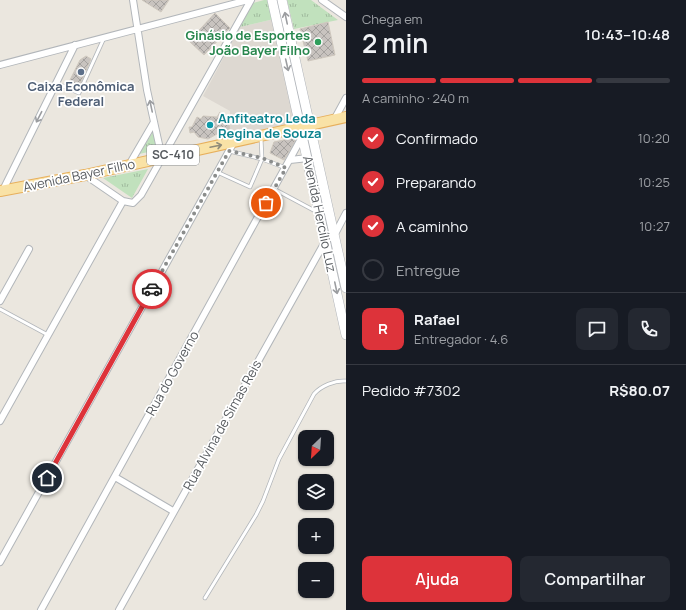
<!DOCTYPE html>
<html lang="pt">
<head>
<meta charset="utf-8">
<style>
  :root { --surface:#171b24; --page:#242831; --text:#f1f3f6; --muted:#9ea1a6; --line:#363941; --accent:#dd333a }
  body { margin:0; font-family:Manrope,sans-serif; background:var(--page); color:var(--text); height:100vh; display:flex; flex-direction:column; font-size:15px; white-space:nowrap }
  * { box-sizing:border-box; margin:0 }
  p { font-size:13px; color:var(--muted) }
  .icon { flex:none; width:22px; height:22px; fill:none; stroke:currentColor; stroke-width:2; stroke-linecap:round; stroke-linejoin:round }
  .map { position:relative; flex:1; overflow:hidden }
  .sheet { display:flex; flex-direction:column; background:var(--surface); width:340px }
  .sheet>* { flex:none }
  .needle { width:26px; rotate:205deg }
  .tools { position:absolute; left:298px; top:430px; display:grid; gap:8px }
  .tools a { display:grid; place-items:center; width:36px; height:36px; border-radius:8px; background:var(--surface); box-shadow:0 1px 3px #0004; font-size:20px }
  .pin { position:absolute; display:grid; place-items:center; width:34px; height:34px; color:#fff; margin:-17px; border:2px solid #fff; border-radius:50%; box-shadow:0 1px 4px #0007 }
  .courier { position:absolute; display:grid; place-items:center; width:40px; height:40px; margin:-20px; border:3px solid #dd333a; border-radius:50%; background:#fff; color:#222; box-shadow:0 1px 5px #0007 }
  .summary em { font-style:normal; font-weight:600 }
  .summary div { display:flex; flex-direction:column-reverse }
  .summary { display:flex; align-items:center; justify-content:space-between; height:68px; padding:0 16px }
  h1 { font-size:26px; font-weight:600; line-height:30px }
  .bar { display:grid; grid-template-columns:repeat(4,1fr); gap:6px 4px; align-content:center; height:48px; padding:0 16px }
  .bar i { height:5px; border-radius:3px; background:var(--line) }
  .bar .on { background:var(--accent) }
  .bar p { grid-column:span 4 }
  .line { display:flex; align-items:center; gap:10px; padding:0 16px; border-top:1px solid var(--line) }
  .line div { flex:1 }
  .round { display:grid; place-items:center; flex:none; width:42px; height:42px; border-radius:8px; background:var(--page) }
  ol { padding:0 16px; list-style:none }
  li { display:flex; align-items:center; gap:12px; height:44px }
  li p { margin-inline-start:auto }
  li .icon { padding:4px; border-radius:50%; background:var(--accent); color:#fff; stroke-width:4 }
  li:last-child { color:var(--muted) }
  li i { width:22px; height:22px; border:2px solid var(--line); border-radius:50% }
  .action { display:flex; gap:8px; margin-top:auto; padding:8px 16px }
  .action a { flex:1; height:46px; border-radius:8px; background:var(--accent); color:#fff; font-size:16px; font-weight:600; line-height:46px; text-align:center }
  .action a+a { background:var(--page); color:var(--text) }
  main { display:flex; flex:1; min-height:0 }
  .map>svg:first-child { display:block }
</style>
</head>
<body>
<main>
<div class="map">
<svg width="346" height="610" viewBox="0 0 346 610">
  <defs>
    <pattern id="park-tufts" width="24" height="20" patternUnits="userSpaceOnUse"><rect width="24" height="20" fill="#c1e1bd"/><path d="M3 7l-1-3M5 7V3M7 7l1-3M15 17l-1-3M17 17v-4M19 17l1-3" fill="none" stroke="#a0ba9d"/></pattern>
    <pattern id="building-cross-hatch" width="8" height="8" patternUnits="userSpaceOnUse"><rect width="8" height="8" fill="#c8c3bf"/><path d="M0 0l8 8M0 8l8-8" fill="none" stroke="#a5a29f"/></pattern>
  </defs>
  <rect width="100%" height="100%" fill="#ebe7df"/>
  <!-- education -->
  <path fill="#ddd8d1" d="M274 19 295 123 230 138V111L203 96 240 27Z"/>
  <!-- park -->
  <path fill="url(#park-tufts)" d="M264 0H270L274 19 240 27 253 3Z
    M287 0H311L338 20 294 29Z
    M153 132 158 150 139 154Z
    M148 169 132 198 103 178Z"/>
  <!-- building -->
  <path fill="url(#building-cross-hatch)" stroke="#cfc8be" d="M142 0H169L161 12Z
    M215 13 230 28 204 55 189 41Z
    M328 22 335 55 308 61 300 29Z
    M86 56 91 59 78 89 68 84 80 60Z
    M220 112 228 118 230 131 226 129 208 139 198 137 194 132 190 133 189 127H192L197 117 201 119 203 116 217 117Z
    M294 138 295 141 284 160 270 153 274 142Z"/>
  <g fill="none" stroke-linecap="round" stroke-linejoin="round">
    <defs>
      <path id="lane" d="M56 83 79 93 104 38
        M261 138 262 159 286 168
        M217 172 250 187 262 159 229 151
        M274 189 317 212
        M0 309 48 335
        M205 598 256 515 263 501 279 459 314 394C321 386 335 380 346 381"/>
      <path id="street" d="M133 0 147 90 162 158
        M322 0 346 17
        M0 65 248 0
        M334 120 346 98
        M290 160 308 158
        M129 165 154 122
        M85 175 123 201 133 203 141 195 251 0
        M2 192 75 45
        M0 301 29 249
        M0 421 123 201
        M115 477 173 511
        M0 562 234 142
        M41 610 302 137
        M119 610 326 240 335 234 346 213"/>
      <path id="secondary" d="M272 0 346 335
        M282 0 346 288"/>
      <path id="primary" d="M0 191 85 175 346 117"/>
    </defs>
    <!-- lane casing -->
    <use href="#lane" stroke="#b2b6ba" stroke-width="4.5"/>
    <!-- street casing -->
    <use href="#street" stroke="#b2b6ba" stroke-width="8"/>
    <!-- secondary casing -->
    <use href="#secondary" stroke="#b1b5ba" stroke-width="10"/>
    <!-- primary casing -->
    <use href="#primary" stroke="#e7af5c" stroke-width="12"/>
    <!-- lane -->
    <use href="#lane" stroke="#fff" stroke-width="3"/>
    <!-- street -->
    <use href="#street" stroke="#fff" stroke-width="6"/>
    <!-- secondary -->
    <use href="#secondary" stroke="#fff" stroke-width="9"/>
    <!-- primary -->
    <use href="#primary" stroke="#f9e2a6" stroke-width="10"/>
  </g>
  <!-- one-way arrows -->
  <defs><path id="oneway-shaft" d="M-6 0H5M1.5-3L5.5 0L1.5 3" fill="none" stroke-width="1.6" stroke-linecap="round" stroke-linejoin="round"/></defs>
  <g stroke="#9b9da0">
    <use href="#oneway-shaft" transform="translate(286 18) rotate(-102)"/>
    <use href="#oneway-shaft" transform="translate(287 65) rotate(77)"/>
    <use href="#oneway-shaft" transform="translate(151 106) rotate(-102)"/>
    <use href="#oneway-shaft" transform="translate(39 117) rotate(117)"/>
    <use href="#oneway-shaft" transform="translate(336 288) rotate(78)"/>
  </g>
  <use stroke="#908b78" href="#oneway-shaft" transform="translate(216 146) rotate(-12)"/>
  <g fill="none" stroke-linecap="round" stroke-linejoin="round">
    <!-- done -->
    <path stroke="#8b8d8c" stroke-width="4" stroke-dasharray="0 7.2" d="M152 289 229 151 262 158 286 168 266 203"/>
    <!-- route -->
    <path stroke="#dd333a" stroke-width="5" d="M47 478 152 289"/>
  </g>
  <!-- markers -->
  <circle fill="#2e9e5b" stroke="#fff" stroke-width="1.5" cx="318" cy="42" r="4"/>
  <circle fill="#5c6f8a" stroke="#fff" stroke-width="1.5" cx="81" cy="72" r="4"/>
  <circle fill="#0f9aa8" stroke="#fff" stroke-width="1.5" cx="210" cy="125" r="4"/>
  <g text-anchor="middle" stroke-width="3.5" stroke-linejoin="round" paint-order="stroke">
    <!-- shield labels -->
    <rect fill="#fff" stroke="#8a8d90" stroke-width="1" x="147" y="145" width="52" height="20" rx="3"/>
    <g font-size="12" font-weight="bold" fill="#585c60">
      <text x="173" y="159">SC-410</text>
    </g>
    <!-- leisure labels -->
    <g font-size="13" font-weight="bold" fill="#27864d" stroke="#fff" text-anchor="end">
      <text x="310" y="40">Ginásio de Esportes<tspan x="310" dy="15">João Bayer Filho</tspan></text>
    </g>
    <!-- service labels -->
    <g font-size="13" font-weight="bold" fill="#4e5e75" stroke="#fff">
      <text x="81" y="91">Caixa Econômica<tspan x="81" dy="15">Federal</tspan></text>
    </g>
    <!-- culture labels -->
    <g font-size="13" font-weight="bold" fill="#0d838f" stroke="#fff" text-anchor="start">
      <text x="218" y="123">Anfiteatro Leda<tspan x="218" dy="15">Regina de Souza</tspan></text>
    </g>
    <!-- street labels -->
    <g font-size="13" fill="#585c60" stroke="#fff">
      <text transform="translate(79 175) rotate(-12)" y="5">Avenida Bayer Filho</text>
      <text transform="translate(320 214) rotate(78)" y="5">Avenida Hercílio Luz</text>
      <text transform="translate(172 373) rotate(-61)" y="5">Rua do Governo</text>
      <text transform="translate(222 425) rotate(-61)" y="5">Rua Alvina de Simas Reis</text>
    </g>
  </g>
</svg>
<div class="tools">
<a><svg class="needle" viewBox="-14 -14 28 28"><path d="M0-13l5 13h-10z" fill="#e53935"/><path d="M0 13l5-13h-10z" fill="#9ea1a6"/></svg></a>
<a><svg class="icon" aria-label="layers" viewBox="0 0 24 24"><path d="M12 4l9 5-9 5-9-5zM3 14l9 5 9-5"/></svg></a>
<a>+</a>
<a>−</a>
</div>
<div class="pin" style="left:266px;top:203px;background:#ea580c"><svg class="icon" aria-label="bag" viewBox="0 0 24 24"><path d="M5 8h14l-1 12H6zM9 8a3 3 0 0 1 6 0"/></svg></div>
<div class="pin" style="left:47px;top:478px;background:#1f2937"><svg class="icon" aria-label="home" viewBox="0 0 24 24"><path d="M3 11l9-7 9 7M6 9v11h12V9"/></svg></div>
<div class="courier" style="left:152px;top:289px"><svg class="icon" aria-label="car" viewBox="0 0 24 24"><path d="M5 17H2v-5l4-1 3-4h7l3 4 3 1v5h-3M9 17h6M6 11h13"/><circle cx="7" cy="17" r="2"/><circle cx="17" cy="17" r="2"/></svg></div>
</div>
<section class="sheet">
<div class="summary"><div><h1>2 min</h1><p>Chega em</p></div><em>10:43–10:48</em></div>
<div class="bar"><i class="on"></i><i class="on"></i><i class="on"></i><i></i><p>A caminho · 240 m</p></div>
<ol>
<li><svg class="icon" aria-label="check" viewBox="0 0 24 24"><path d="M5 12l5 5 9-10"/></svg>Confirmado<p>10:20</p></li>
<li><svg class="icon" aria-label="check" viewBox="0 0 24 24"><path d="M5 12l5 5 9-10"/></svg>Preparando<p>10:25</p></li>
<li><svg class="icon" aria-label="check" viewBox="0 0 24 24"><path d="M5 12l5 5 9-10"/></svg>A caminho<p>10:27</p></li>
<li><i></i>Entregue</li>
</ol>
<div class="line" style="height:72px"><b class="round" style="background:var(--accent);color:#fff">R</b><div><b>Rafael</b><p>Entregador · 4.6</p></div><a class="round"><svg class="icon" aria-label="chat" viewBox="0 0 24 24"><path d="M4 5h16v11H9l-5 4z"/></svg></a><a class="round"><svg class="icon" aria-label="phone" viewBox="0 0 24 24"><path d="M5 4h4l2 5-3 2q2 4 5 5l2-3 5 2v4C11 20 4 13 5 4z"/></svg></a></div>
<div class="line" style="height:52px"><div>Pedido #7302</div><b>R$80.07</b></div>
<div class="action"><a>Ajuda</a><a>Compartilhar</a></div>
</section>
</main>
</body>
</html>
